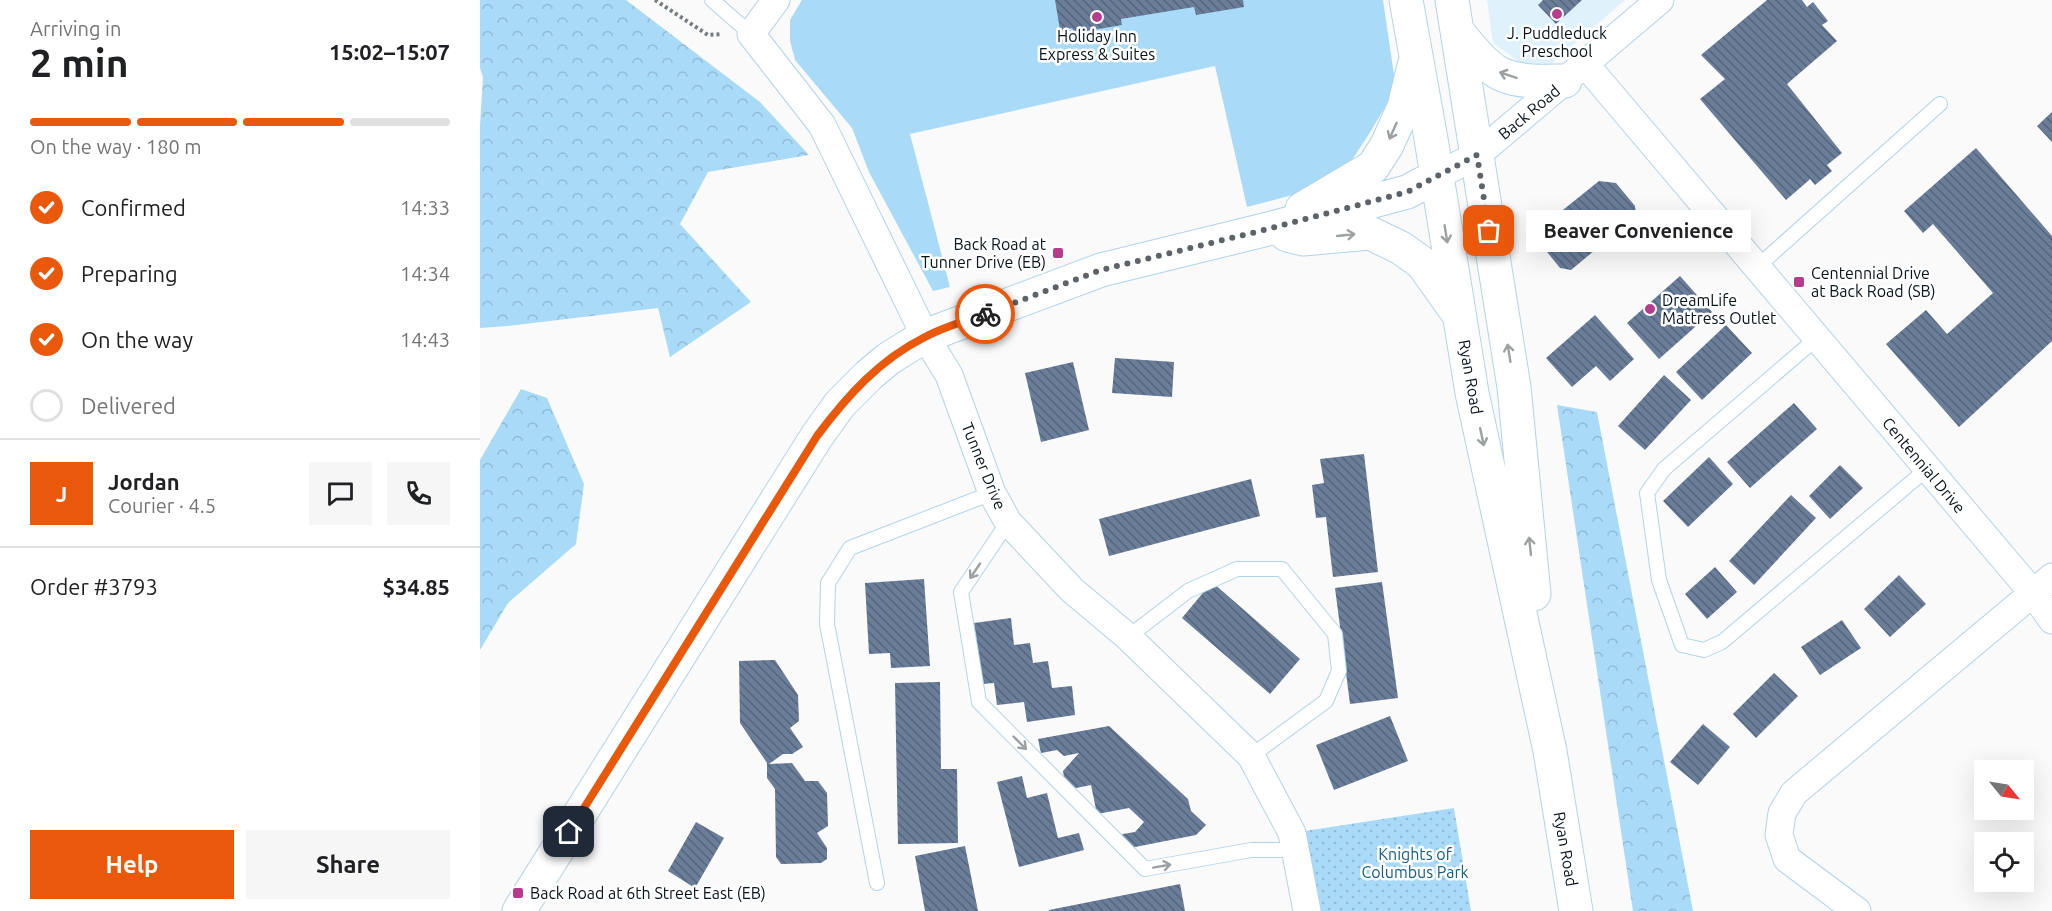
<!DOCTYPE html>
<html lang="en">
<head>
<meta charset="utf-8">
<style>
  :root { --surface:#fff; --page:#f6f6f6; --text:#202124; --muted:#757577; --line:#e0e0e0; --accent:#ea580c }
  body { margin:0; font-family:Ubuntu,sans-serif; background:var(--page); color:var(--text); height:100vh; display:flex; flex-direction:column; font-size:22px; white-space:nowrap }
  * { box-sizing:border-box; margin:0 }
  p { font-size:20px; color:var(--muted) }
  .icon { flex:none; width:33px; height:33px; fill:none; stroke:currentColor; stroke-width:2; stroke-linecap:round; stroke-linejoin:round }
  .map { position:relative; flex:1; overflow:hidden }
  .details { display:flex; flex-direction:column; background:var(--surface); width:480px }
  .details>* { flex:none }
  .needle { width:39px; rotate:120deg }
  .buttons { position:absolute; left:1494px; top:760px; display:grid; gap:12px }
  .buttons a { display:grid; place-items:center; width:60px; height:60px; border-radius:0px; background:var(--surface); box-shadow:0 6px 24px #0002; font-size:30px }
  .pin { position:absolute; display:grid; place-items:center; width:51px; height:51px; color:#fff; margin:-26px; border-radius:12px; box-shadow:0 3px 9px #0006 }
  .courier { position:absolute; display:grid; place-items:center; width:60px; height:60px; margin:-30px; border:4px solid #ea580c; border-radius:50%; background:#fff; color:#222; box-shadow:0 2px 8px #0007 }
  .bubble { position:absolute; height:42px; border-radius:0px; background:var(--surface); box-shadow:0 6px 24px #0002; font-size:20px; font-weight:700; line-height:42px; text-align:center }
  .headline em { font-style:normal; font-weight:700 }
  .headline div { display:flex; flex-direction:column-reverse }
  .headline { display:flex; align-items:center; justify-content:space-between; height:102px; padding:0 30px }
  h1 { font-size:39px; font-weight:700; line-height:45px }
  .bar { display:grid; grid-template-columns:repeat(4,1fr); gap:9px 6px; align-content:center; height:72px; padding:0 30px }
  .bar i { height:8px; border-radius:4px; background:var(--line) }
  .bar .current { background:var(--accent) }
  .bar p { grid-column:span 4 }
  .line { display:flex; align-items:center; gap:15px; padding:0 30px; border-top:2px solid var(--line) }
  .line div { flex:1 }
  .round { display:grid; place-items:center; flex:none; width:63px; height:63px; border-radius:0px; background:var(--page) }
  ol { padding:0 30px; list-style:none }
  li { display:flex; align-items:center; gap:18px; height:66px }
  li p { margin-inline-start:auto }
  li .icon { padding:6px; border-radius:50%; background:var(--accent); color:#fff; stroke-width:4 }
  li:last-child { color:var(--muted) }
  li i { width:33px; height:33px; border:3px solid var(--line); border-radius:50% }
  .cta { display:flex; gap:12px; margin-top:auto; padding:12px 30px }
  .cta a { flex:1; height:69px; border-radius:0px; background:var(--accent); color:#fff; font-size:24px; font-weight:700; line-height:69px; text-align:center }
  .cta a+a { background:var(--page); color:var(--text) }
  main { display:flex; flex:1; min-height:0 }
  .map>svg:first-child { display:block }
</style>
</head>
<body>
<main>
<section class="details">
<div class="headline"><div><h1>2 min</h1><p>Arriving in</p></div><em>15:02–15:07</em></div>
<div class="bar"><i class="current"></i><i class="current"></i><i class="current"></i><i></i><p>On the way · 180 m</p></div>
<ol>
<li><svg class="icon" aria-label="check" viewBox="0 0 24 24"><path d="M5 12l5 5 9-10"/></svg>Confirmed<p>14:33</p></li>
<li><svg class="icon" aria-label="check" viewBox="0 0 24 24"><path d="M5 12l5 5 9-10"/></svg>Preparing<p>14:34</p></li>
<li><svg class="icon" aria-label="check" viewBox="0 0 24 24"><path d="M5 12l5 5 9-10"/></svg>On the way<p>14:43</p></li>
<li><i></i>Delivered</li>
</ol>
<div class="line" style="height:108px"><b class="round" style="background:var(--accent);color:#fff">J</b><div><b>Jordan</b><p>Courier · 4.5</p></div><a class="round"><svg class="icon" aria-label="chat" viewBox="0 0 24 24"><path d="M4 5h16v11H9l-5 4z"/></svg></a><a class="round"><svg class="icon" aria-label="phone" viewBox="0 0 24 24"><path d="M5 4h4l2 5-3 2q2 4 5 5l2-3 5 2v4C11 20 4 13 5 4z"/></svg></a></div>
<div class="line" style="height:78px"><div>Order #3793</div><b>$34.85</b></div>
<div class="cta"><a>Help</a><a>Share</a></div>
</section>
<div class="map">
<svg width="1572" height="911" viewBox="0 0 1572 911">
  <defs>
    <pattern id="forest-crowns" width="20" height="18" patternUnits="userSpaceOnUse" patternTransform="scale(1.5)"><rect width="20" height="18" fill="#a9dbf9"/><path d="M2 6a3 3 0 1 1 6 0M12 15a3 3 0 1 1 6 0" fill="none" stroke="#90bbd5"/></pattern>
    <pattern id="park-dots" width="8" height="8" patternUnits="userSpaceOnUse" patternTransform="scale(1.5)"><rect width="8" height="8" fill="#a9dbf9"/><path d="M2 2h.1M6 6h.1" fill="none" stroke="#90bbd5" stroke-width="1.8" stroke-linecap="round"/></pattern>
    <pattern id="building-back-hatch" width="6" height="6" patternUnits="userSpaceOnUse" patternTransform="scale(1.5)"><rect width="6" height="6" fill="#6a7d99"/><path d="M-1 5l2 2M0 0l6 6M5-1l2 2" fill="none" stroke="#55657c"/></pattern>
  </defs>
  <rect width="100%" height="100%" fill="#fafafa"/>
  <!-- built -->
  <path fill="#dff1fb" d="M1007 0H1145L1071 64 1041 63 1013 43Z"/>
  <!-- grass -->
  <path fill="#a9dbf9" d="M322 0H903L914 75 911 97 889 134 864 172 839 188 767 207 735 66 430 134 470 287 453 291 389 172 372 128 315 60 310 41V20Z"/>
  <!-- forest -->
  <path fill="url(#forest-crowns)" d="M0 0H146L280 102 329 155 228 172 200 224 271 302 190 357 178 308 28 326 0 328V126L3 77 0 68Z
    M41 389 67 398 104 484 96 544 28 603 0 650V460Z
    M1077 405 1117 412 1213 911H1153Z"/>
  <!-- park -->
  <path fill="url(#park-dots)" d="M974 808 991 911H827L812 833Z"/>
  <!-- building -->
  <path fill="url(#building-back-hatch)" d="M575 0H763L764 7 716 15 714 7 641 19 642 25 595 33 592 28 580 30Z
    M1063 0H1102L1076 24 1058 5Z
    M1287 0H1322L1327 7 1333 2 1348 21 1342 25 1357 41 1307 84 1362 153 1347 165 1352 171 1335 185 1330 179 1328 181 1306 200 1220 99 1245 79 1221 55Z
    M1572 112V142L1557 126Z
    M1496 148 1572 236V341L1479 427 1406 344 1446 310 1467 334 1513 293 1453 224 1443 233 1424 211Z
    M1119 181 1136 183 1155 206 1156 216 1091 270 1080 268 1059 242 1058 230Z
    M1200 276 1232 312 1179 359 1147 323Z
    M1115 315 1154 359 1130 381 1116 366 1092 387 1066 358Z
    M1246 325 1272 353 1222 400 1196 372Z
    M635 358 694 362 692 397 632 393Z
    M593 362 609 430 561 442 545 373Z
    M1184 375 1211 400 1165 450 1138 426Z
    M1314 403 1337 429 1270 488 1247 462Z
    M884 454 898 572 853 577 846 517 836 518 832 485 844 483 840 459Z
    M1229 457 1253 484 1208 527 1183 501Z
    M1360 465 1383 488 1350 519 1329 496Z
    M771 479 780 516 629 556 619 519Z
    M1311 495 1336 518 1274 585 1249 561Z
    M1235 567 1257 592 1227 619 1205 594Z
    M1419 575 1446 604 1410 637 1384 609Z
    M444 579 450 666 411 668 410 653 389 654 385 583Z
    M732 582 820 659 790 694 702 618Z
    M902 582 918 698 870 704 855 588Z
    M531 618 534 645 550 643 553 663 568 661 572 688 592 686 595 715 547 722 544 702 517 705 514 683 503 684 494 623Z
    M1362 620 1381 648 1340 675 1321 647Z
    M295 660 318 695 319 721 310 728 323 747 312 754H303L289 764 312 763 325 781H338L347 793 348 826 337 833 347 848V859L341 863 301 864 296 857 295 789 287 778V763L260 723 259 661Z
    M1294 673 1318 696 1276 738 1253 714Z
    M460 682 461 769H477L478 843 418 844 415 683Z
    M910 716 928 761 854 790 836 745Z
    M1223 724 1250 747 1218 785 1190 762Z
    M629 726 708 799 711 811 726 825 716 835 650 848 639 838 643 834 655 832 664 822 649 808 617 814 611 785 591 789 585 784 583 771 599 753 584 756 577 750 561 753 558 739Z
    M542 776 547 798 567 793 578 838 599 833 604 850 539 867 517 782Z
    M216 822 244 838 215 888 188 871Z
    M485 846 498 911H445L435 856Z
    M700 884 705 911H569V910Z"/>
  <g fill="none" stroke-linecap="round" stroke-linejoin="round">
    <defs>
      <path id="lane" d="M232 0 271 34
        M1277 267 1460 104
        M1337 338 1184 469 1167 493 1179 580 1202 645 1224 650 1242 642 1447 469
        M528 522 481 592 499 702 665 869 771 850H815
        M648 637 708 591 757 569H802L855 634 859 671 846 701 771 756
        M397 883 347 624 348 583 370 548 512 493"/>
      <path id="street" d="M296 0 271 34 342 125 445 336 469 375 512 493 528 522 592 590 648 637 771 756 812 833 827 911
        M1105 64 1553 593 1314 793 1302 813 1299 835 1307 859 1377 911
        M957 176 997 155 1180 0
        M1572 577 1553 593 1572 620"/>
      <path id="secondary" d="M926 0 951 139 992 393 1070 751 1096 911
        M972 0 1034 387 1054 594
        M978 32C989 46 1007 69 1023 75 1043 83 1064 81 1085 81
        M822 209 893 167 907 145 924 107 934 66
        M807 235 823 239 890 233 921 248 942 263 976 311
        M39 911 337 436 360 404 389 375 408 359 445 336 621 270 788 229 927 192 957 176"/>
    </defs>
    <!-- lane casing -->
    <use href="#lane" stroke="#b1d4e9" stroke-width="16"/>
    <!-- street casing -->
    <use href="#street" stroke="#b1d4e9" stroke-width="29"/>
    <!-- secondary casing -->
    <use href="#secondary" stroke="#b1d4e9" stroke-width="35"/>
    <!-- path -->
    <path stroke="#767d82" stroke-width="4" stroke-dasharray="3 3" stroke-linecap="butt" d="M175 0 228 35 242 34"/>
    <!-- lane -->
    <use href="#lane" stroke="#fff" stroke-width="14"/>
    <!-- street -->
    <use href="#street" stroke="#fff" stroke-width="27"/>
    <!-- secondary -->
    <use href="#secondary" stroke="#fff" stroke-width="33"/>
  </g>
  <!-- one-way arrows -->
  <defs><path id="oneway-shaft" d="M-6 0H5M1.5-3L5.5 0L1.5 3" fill="none" stroke-width="1.6" stroke-linecap="round" stroke-linejoin="round" transform="scale(1.5)"/></defs>
  <g stroke="#9ca1a4">
    <use href="#oneway-shaft" transform="translate(1028 75) rotate(-161)"/>
    <use href="#oneway-shaft" transform="translate(913 131) rotate(114)"/>
    <use href="#oneway-shaft" transform="translate(966 234) rotate(81)"/>
    <use href="#oneway-shaft" transform="translate(866 235) rotate(-6)"/>
    <use href="#oneway-shaft" transform="translate(1029 353) rotate(-99)"/>
    <use href="#oneway-shaft" transform="translate(1002 437) rotate(78)"/>
    <use href="#oneway-shaft" transform="translate(1050 546) rotate(-96)"/>
    <use href="#oneway-shaft" transform="translate(495 571) rotate(124)"/>
    <use href="#oneway-shaft" transform="translate(540 743) rotate(45)"/>
    <use href="#oneway-shaft" transform="translate(682 866) rotate(-10)"/>
  </g>
  <g fill="none" stroke-linecap="round" stroke-linejoin="round">
    <!-- done -->
    <path stroke="#5c646a" stroke-width="6" stroke-dasharray="0 10.8" d="M505 314 621 270 788 229 927 192 997 155 1009 231"/>
    <!-- route -->
    <path stroke="#ea580c" stroke-width="8" d="M89 832 337 436C367 396 399 360 445 337 464 327 485 321 505 314"/>
  </g>
  <!-- markers -->
  <g fill="#b83c8e" stroke="#fff" stroke-width="2">
    <circle cx="1077" cy="14" r="6"/>
    <circle cx="617" cy="17" r="6"/>
    <rect x="572" y="247" width="12" height="12" rx="3"/>
    <rect x="1313" y="276" width="12" height="12" rx="3"/>
    <circle cx="1170" cy="309" r="6"/>
    <rect x="32" y="887" width="12" height="12" rx="3"/>
  </g>
  <g text-anchor="middle" stroke-width="5" stroke-linejoin="round" paint-order="stroke">
    <!-- poi labels -->
    <g font-size="16" fill="#07141c" stroke="#fff" text-anchor="start">
      <text x="1077" y="39" text-anchor="middle">J. Puddleduck<tspan x="1077" dy="18">Preschool</tspan></text>
      <text x="617" y="42" text-anchor="middle">Holiday Inn<tspan x="617" dy="18">Express &amp; Suites</tspan></text>
      <text x="566" y="250" text-anchor="end">Back Road at<tspan x="566" dy="18">Tunner Drive (EB)</tspan></text>
      <text x="1331" y="279">Centennial Drive<tspan x="1331" dy="18">at Back Road (SB)</tspan></text>
      <text x="1182" y="306">DreamLife<tspan x="1182" dy="18">Mattress Outlet</tspan></text>
      <text x="50" y="899">Back Road at 6th Street East (EB)</text>
    </g>
    <!-- street labels -->
    <g font-size="16" fill="#07141c" stroke="#fff">
      <text transform="translate(1049 112) rotate(-40)" y="6">Back Road</text>
      <text transform="translate(991 377) rotate(80)" y="6">Ryan Road</text>
      <text transform="translate(1444 465) rotate(50)" y="6">Centennial Drive</text>
      <text transform="translate(504 466) rotate(68)" y="6">Tunner Drive</text>
      <text transform="translate(1086 849) rotate(80)" y="6">Ryan Road</text>
    </g>
    <!-- park labels -->
    <g font-size="16" fill="#115f82" stroke="#fff">
      <text x="935" y="860">Knights of<tspan x="935" dy="18">Columbus Park</tspan></text>
    </g>
  </g>
</svg>
<div class="buttons">
<a><svg class="needle" viewBox="-14 -14 28 28"><path d="M0-13l5 13h-10z" fill="#e53935"/><path d="M0 13l5-13h-10z" fill="#757577"/></svg></a>
<a><svg class="icon" aria-label="locate" viewBox="0 0 24 24"><circle cx="12" cy="12" r="6"/><path d="M12 2v4M12 18v4M2 12h4M18 12h4"/></svg></a>
</div>
<div class="pin" style="left:1009px;top:231px;background:#ea580c"><svg class="icon" aria-label="bag" viewBox="0 0 24 24"><path d="M5 8h14l-1 12H6zM9 8a3 3 0 0 1 6 0"/></svg></div>
<div class="pin" style="left:89px;top:832px;background:#1f2937"><svg class="icon" aria-label="home" viewBox="0 0 24 24"><path d="M3 11l9-7 9 7M6 9v11h12V9"/></svg></div>
<div class="courier" style="left:505px;top:314px"><svg class="icon" aria-label="bike" viewBox="0 0 24 24"><circle cx="6" cy="16" r="4"/><circle cx="18" cy="16" r="4"/><path d="M6 16l4-8h5l3 8M10 8l3 8H6M13 5h3"/></svg></div>
<div class="bubble" style="left:1046px;top:210px;width:225px">Beaver Convenience</div>
</div>
</main>
</body>
</html>
